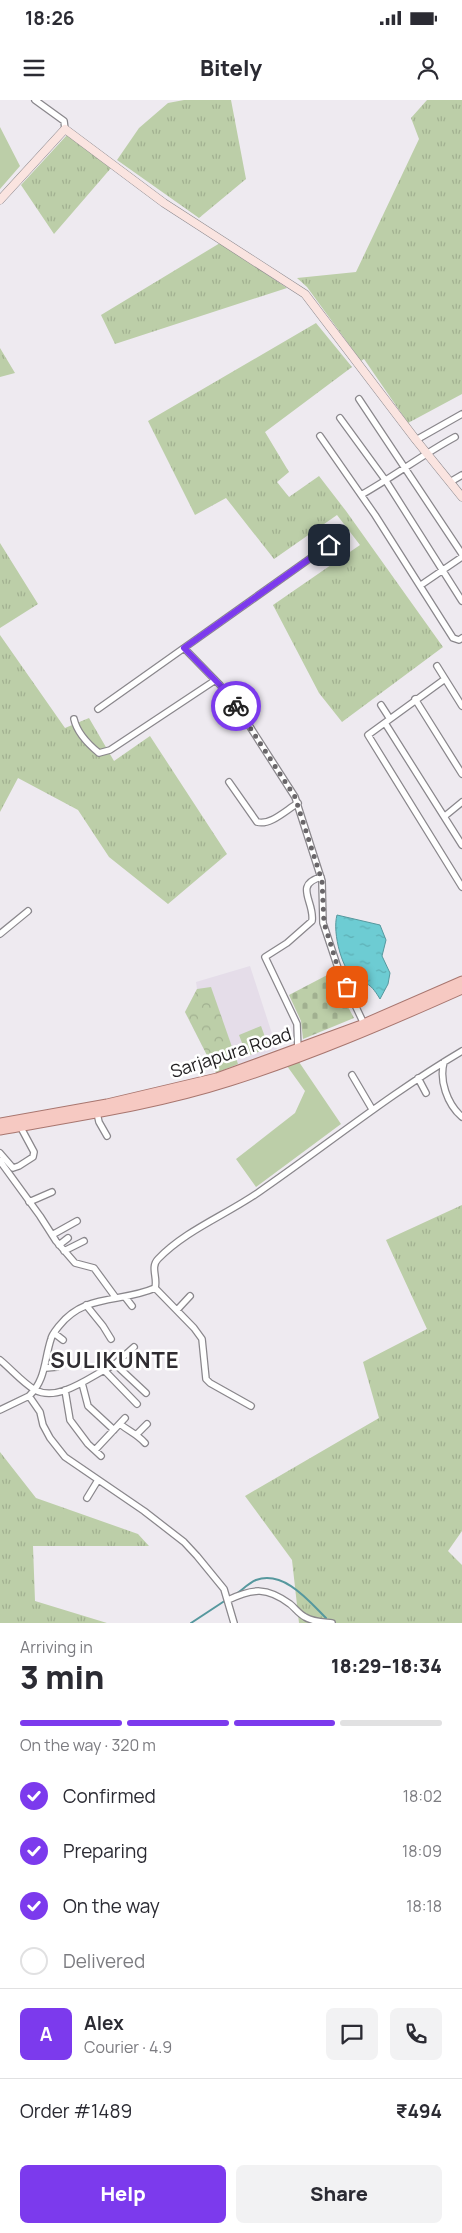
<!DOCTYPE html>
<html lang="en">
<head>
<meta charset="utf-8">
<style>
  :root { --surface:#fff; --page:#f2f2f3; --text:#2b2b33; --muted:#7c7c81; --line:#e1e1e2; --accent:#7c3aed }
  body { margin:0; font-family:Manrope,sans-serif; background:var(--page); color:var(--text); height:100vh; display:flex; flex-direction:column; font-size:19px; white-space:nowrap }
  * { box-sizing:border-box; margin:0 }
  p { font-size:16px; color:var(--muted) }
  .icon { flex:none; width:28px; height:28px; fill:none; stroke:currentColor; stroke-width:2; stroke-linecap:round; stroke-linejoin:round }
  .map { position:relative; height:1523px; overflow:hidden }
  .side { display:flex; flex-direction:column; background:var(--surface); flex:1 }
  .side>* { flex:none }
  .pin { position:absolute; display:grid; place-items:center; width:42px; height:42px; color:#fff; margin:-21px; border-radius:10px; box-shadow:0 2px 8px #0006 }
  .courier { position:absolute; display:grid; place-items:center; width:50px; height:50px; margin:-25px; border:4px solid #7c3aed; border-radius:50%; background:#fff; color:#222; box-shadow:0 1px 6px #0007 }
  .summary em { font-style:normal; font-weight:800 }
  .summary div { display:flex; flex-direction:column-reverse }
  .summary { display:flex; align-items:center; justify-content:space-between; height:85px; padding:0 20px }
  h1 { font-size:32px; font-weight:800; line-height:38px }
  .bar { display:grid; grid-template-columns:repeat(4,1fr); gap:8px 5px; align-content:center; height:60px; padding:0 20px }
  .bar i { height:6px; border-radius:4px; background:var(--line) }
  .bar .current { background:var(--accent) }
  .bar p { grid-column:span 4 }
  .line { display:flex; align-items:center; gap:12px; padding:0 20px; border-top:1px solid var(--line) }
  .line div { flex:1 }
  .round { display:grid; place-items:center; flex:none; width:52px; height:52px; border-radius:8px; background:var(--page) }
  ol { padding:0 20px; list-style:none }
  li { display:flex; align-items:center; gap:15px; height:55px }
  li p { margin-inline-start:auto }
  li .icon { padding:5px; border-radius:50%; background:var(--accent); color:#fff; stroke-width:4 }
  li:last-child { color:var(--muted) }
  li i { width:28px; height:28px; border:2px solid var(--line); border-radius:50% }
  .action { display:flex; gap:10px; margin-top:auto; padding:10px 20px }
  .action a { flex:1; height:58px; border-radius:8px; background:var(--accent); color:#fff; font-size:20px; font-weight:800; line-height:58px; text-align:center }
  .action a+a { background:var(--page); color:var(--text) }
  .status { display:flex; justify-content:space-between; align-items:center; height:35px; padding:0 25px; background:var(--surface); direction:ltr }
  .status svg { height:14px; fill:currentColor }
  header { display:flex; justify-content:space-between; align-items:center; height:65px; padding:0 20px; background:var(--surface); font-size:22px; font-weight:800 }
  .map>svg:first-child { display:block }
</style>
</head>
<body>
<div class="status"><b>18:26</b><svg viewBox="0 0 49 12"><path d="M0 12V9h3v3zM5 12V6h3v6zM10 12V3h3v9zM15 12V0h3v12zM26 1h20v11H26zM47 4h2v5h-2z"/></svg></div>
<header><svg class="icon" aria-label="menu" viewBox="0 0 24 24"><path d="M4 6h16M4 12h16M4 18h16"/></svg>Bitely<svg class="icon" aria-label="person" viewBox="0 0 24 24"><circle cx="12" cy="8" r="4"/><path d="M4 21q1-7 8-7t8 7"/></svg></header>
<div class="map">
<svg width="462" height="1523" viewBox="0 0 462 1523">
  <defs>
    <pattern id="grass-tufts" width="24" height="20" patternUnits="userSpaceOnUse" patternTransform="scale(1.25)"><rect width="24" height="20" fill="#bccea8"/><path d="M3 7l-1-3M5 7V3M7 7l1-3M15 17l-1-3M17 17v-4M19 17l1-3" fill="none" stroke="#a1b090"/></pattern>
    <pattern id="cemetery-stones" width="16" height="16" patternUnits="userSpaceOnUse" patternTransform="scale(1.25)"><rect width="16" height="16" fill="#bccea8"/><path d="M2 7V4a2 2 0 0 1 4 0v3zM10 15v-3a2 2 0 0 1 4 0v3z" fill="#a1b090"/></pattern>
    <pattern id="park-crowns" width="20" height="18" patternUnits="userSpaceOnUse" patternTransform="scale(1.25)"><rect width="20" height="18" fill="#bccea8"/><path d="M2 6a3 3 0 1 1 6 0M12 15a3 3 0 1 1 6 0" fill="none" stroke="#a1b090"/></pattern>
    <pattern id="water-ripples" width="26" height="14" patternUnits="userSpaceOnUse" patternTransform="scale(1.25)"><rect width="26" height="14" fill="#6dccd3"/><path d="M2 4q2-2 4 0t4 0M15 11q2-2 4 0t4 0" fill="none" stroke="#5eafb5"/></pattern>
  </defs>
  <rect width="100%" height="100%" fill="#eeeaf0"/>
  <!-- built -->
  <path fill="#e5dde9" d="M250 866 277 949 216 973 185 912 197 889 196 882Z"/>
  <!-- grass -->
  <path fill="url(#grass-tufts)" d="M184 0H231L246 79 199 118 117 60 139 28 168 3Z
    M427 0H462V294L408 323 364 259 361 261 307 187 297 178 356 172 419 39 411 18Z
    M67 35 111 68 54 134 21 85Z
    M220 143 287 188 115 244 101 215Z
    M316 223 352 267 265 332 289 372 277 382 289 397 319 376 346 411 443 547 342 622 319 593 273 505 360 445 337 415 274 459 226 398 195 415 148 321Z
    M0 248 15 273 0 277Z
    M0 443 38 504 0 528Z
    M0 535 65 628 89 618 114 661 150 636 227 754 168 804 109 757 78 710 18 678 0 712Z
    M462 1105V1431L448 1451 462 1465V1523H299L292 1460 245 1396 379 1318 363 1262 427 1229 386 1140Z
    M0 1352 36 1398 138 1434 149 1446H33L35 1501 107 1523H0Z"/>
  <!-- cemetery -->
  <path fill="url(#cemetery-stones)" d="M333 872 340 892 354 918 303 939 301 921 289 895Z"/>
  <!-- park -->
  <path fill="url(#park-crowns)" d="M211 887 238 964 216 973 185 912 197 889Z"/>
  <!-- pitch -->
  <path fill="#bccea8" d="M0 27 20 66 0 89Z
    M261 926 269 948 247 956 239 935Z
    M299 962 341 1024 256 1087 236 1059 295 1013 305 991 287 966Z"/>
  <!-- water -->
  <path fill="url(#water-ripples)" stroke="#56989e" d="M337 815 380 825 386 840 382 856 390 873 388 884 380 899C377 894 372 886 367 884 365 884 362 884 359 883 342 874 332 832 337 815Z"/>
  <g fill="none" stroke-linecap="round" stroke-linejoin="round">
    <!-- stream -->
    <path stroke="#56989e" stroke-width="2" d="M236 1494C242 1490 249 1483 256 1480 284 1470 309 1501 326 1518
      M191 1523 226 1500"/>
    <defs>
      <path id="street" d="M35 0 64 21 65 29
        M359 299 462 454
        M340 318 386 381 462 501
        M320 336 375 415 453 538 459 540 462 538
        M416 340 462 314
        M450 382 462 375
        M361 395C393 377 422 355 455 337
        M421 485 462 457
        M184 548 220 585 245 619 295 697 322 781 323 823 339 871 364 924
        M437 566 462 606
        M445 579 368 635 462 787
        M415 599 462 674
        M381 605 390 619
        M98 609 329 445 337 456
        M74 619C77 633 88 644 99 653L110 650 214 581
        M385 623 462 745
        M229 682 257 722C270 726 286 710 298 703
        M445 716 462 702
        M0 834 28 811
        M298 951 297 924 265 857 287 843 312 821C315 802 293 785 321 777
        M444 962C439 980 447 1004 462 1017
        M352 975 372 1009
        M418 978 426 993
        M97 1013 99 1022 107 1036
        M0 1053 13 1068 19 1066 33 1057 34 1052 20 1026
        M0 1061 40 1116 56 1141 75 1163 94 1168 116 1198
        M29 1102 52 1092
        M52 1135 77 1121
        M59 1145 68 1138
        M64 1151 84 1141
        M155 1188 194 1228 202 1239 206 1279 210 1283 251 1306
        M125 1197 132 1206
        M86 1205 103 1226 111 1239
        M177 1210 190 1196
        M54 1233 63 1240
        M134 1247 115 1264 146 1293
        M0 1260C11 1269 23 1283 35 1290 60 1303 93 1274 114 1265 122 1261 135 1260 144 1259
        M46 1268 57 1267 66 1261
        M104 1270 137 1304
        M82 1283 88 1306 114 1330
        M65 1290 70 1320 88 1344 101 1356
        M0 1310 29 1296
        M120 1324C130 1332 137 1334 145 1343
        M137 1334 147 1324
        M95 1350 125 1318
        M87 1398 98 1380
        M228 1500C253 1488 267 1487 290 1504 295 1508 299 1514 305 1517 313 1522 323 1522 332 1523
        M234 1523 224 1489 197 1456 184 1442 144 1411 65 1357 50 1338 43 1325 40 1312 29 1296C46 1280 44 1260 51 1239 52 1234 56 1230 59 1226 85 1193 121 1203 155 1188 158 1178 150 1167 158 1159 186 1130 226 1115 259 1092 327 1045 391 993 462 951"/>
      <path id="secondary" d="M0 100 65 29 164 103 305 194 416 340 462 397"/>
      <path id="primary" d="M0 1023 107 1004 217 978 359 926 462 881
        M0 1030C77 1016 155 1005 230 981 309 956 386 923 462 889"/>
    </defs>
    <!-- street casing -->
    <use href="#street" stroke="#8a878c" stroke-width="8"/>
    <!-- secondary casing -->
    <use href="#secondary" stroke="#8a878c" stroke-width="9"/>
    <!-- primary casing -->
    <use href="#primary" stroke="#a8766f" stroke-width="11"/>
    <!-- street -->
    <use href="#street" stroke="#fff" stroke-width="5.5"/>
    <!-- secondary -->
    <use href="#secondary" stroke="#fae4e0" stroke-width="8"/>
    <!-- primary -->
    <use href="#primary" stroke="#f6c9c2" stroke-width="9"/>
  </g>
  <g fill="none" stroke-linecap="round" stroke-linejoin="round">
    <!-- done -->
    <path stroke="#696669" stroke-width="5" stroke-dasharray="0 9" d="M236 606 295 697 322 781 324 823 339 871 347 887"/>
    <!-- route -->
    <path stroke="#7c3aed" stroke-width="6" d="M236 606 220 585 184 548 329 445"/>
  </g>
  <g text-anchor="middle" stroke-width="5" stroke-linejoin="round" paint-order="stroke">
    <!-- street labels -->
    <g font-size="18" fill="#211f21" stroke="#fff">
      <text transform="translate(231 953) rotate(-18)" y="6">Sarjapura Road</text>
    </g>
    <!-- district labels -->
    <g font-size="22" font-weight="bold" letter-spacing="1" fill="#302d32" stroke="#fff">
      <text x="115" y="1268">SULIKUNTE</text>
    </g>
  </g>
</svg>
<div class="pin" style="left:347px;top:887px;background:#ea580c"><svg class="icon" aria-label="bag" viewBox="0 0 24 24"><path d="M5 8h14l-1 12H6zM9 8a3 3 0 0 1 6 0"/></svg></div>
<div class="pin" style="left:329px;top:445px;background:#1f2937"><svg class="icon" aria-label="home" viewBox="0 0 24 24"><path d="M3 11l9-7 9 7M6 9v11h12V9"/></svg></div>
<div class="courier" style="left:236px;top:606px"><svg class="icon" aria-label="bike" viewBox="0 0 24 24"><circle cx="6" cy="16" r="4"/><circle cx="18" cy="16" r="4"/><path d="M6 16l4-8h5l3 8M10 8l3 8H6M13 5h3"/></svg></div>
</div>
<section class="side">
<div class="summary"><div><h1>3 min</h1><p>Arriving in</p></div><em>18:29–18:34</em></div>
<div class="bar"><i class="current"></i><i class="current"></i><i class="current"></i><i></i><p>On the way · 320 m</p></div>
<ol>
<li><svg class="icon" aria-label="check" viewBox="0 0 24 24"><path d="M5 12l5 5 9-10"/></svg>Confirmed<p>18:02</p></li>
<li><svg class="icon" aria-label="check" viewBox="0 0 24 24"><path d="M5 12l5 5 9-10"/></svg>Preparing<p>18:09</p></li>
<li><svg class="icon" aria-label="check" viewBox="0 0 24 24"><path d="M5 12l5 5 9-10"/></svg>On the way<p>18:18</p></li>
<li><i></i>Delivered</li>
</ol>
<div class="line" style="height:90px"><b class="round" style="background:var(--accent);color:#fff">A</b><div><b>Alex</b><p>Courier · 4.9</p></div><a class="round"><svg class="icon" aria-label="chat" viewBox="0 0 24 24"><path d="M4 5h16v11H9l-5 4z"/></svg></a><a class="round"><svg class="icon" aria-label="phone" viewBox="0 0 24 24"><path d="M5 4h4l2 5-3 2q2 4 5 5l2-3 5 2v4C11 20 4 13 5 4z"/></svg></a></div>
<div class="line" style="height:65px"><div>Order #1489</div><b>₹494</b></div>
<div class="action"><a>Help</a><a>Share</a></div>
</section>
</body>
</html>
